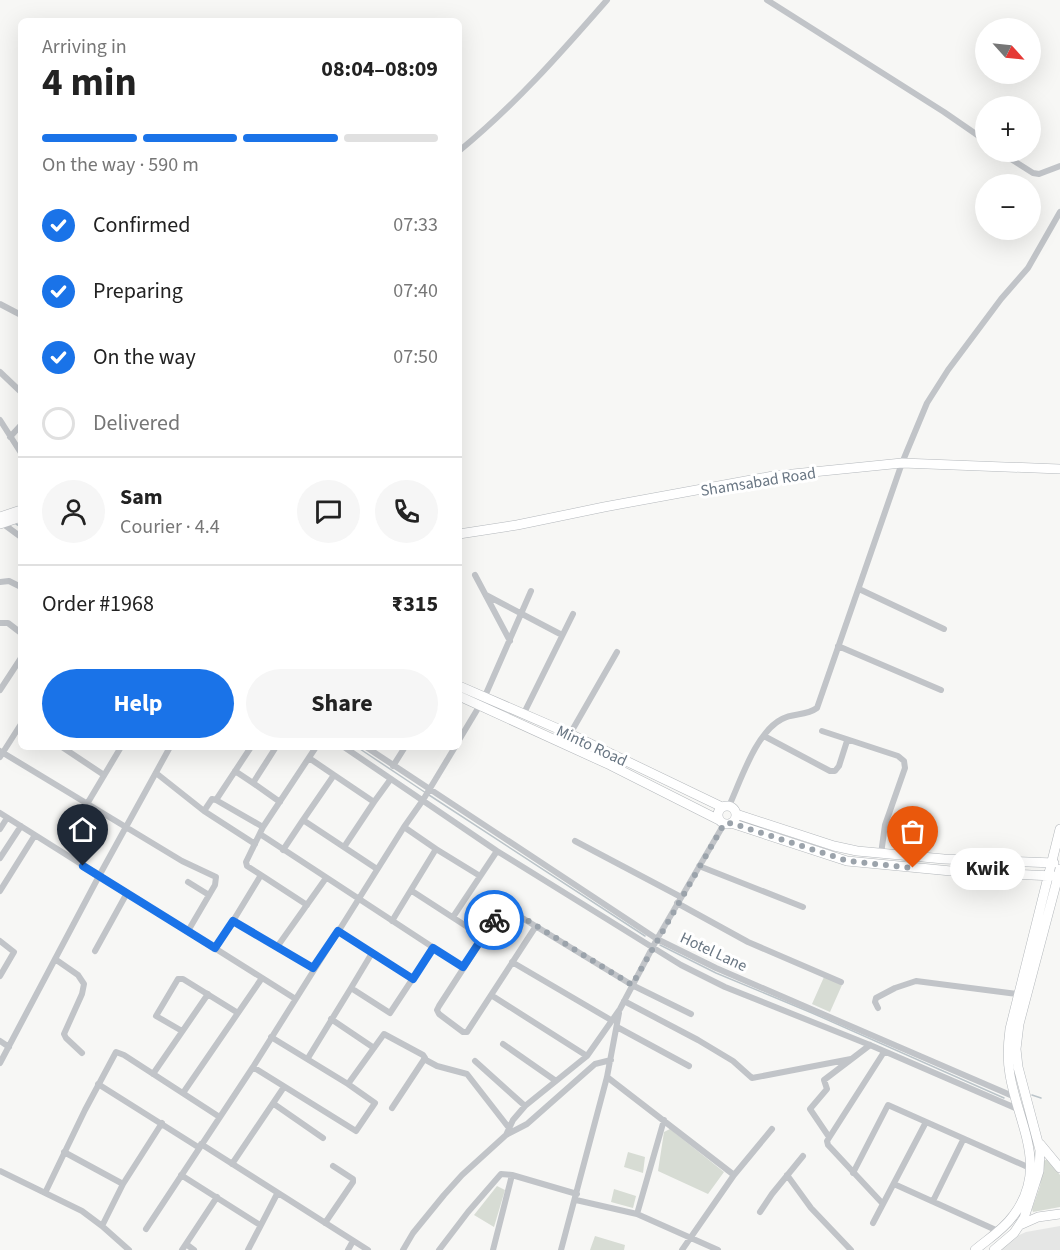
<!DOCTYPE html>
<html lang="en">
<head>
<meta charset="utf-8">
<style>
  :root { --surface:#fff; --page:#f6f6f6; --text:#222; --muted:#767676; --line:#e0e0e0; --accent:#1a73e8 }
  body { margin:0; font-family:"Source Sans 3",sans-serif; background:var(--page); color:var(--text); height:100vh; display:flex; flex-direction:column; font-size:22px; white-space:nowrap }
  * { box-sizing:border-box; margin:0 }
  p { font-size:20px; color:var(--muted) }
  .icon { flex:none; width:33px; height:33px; fill:none; stroke:currentColor; stroke-width:2; stroke-linecap:round; stroke-linejoin:round }
  .map { position:relative; flex:1; overflow:hidden }
  .sheet { position:absolute; left:18px; top:18px; width:444px; height:732px; display:flex; flex-direction:column; background:var(--surface); border-radius:9px; box-shadow:0 6px 24px #0002 }
  .sheet>* { flex:none }
  .needle { width:39px; rotate:117deg }
  .buttons { position:absolute; left:975px; top:18px; display:grid; gap:12px }
  .buttons a { display:grid; place-items:center; width:66px; height:66px; border-radius:50%; background:var(--surface); box-shadow:0 6px 24px #0002; font-size:30px }
  .pin { position:absolute; display:grid; place-items:center; width:51px; height:51px; color:#fff; margin:-62px -26px; border-radius:50% 50% 50% 0; rotate:-45deg; box-shadow:0 0 6px #0007 }
  .pin .icon { rotate:45deg }
  .courier { position:absolute; display:grid; place-items:center; width:60px; height:60px; margin:-30px; border:4px solid #1a73e8; border-radius:50%; background:#fff; color:#222; box-shadow:0 2px 8px #0007 }
  .bubble { position:absolute; height:42px; border-radius:21px; background:var(--surface); box-shadow:0 6px 24px #0002; font-size:20px; font-weight:700; line-height:42px; text-align:center }
  .headline em { font-style:normal; font-weight:700 }
  .headline div { display:flex; flex-direction:column-reverse }
  .headline { display:flex; align-items:center; justify-content:space-between; height:102px; padding:0 24px }
  h1 { font-size:39px; font-weight:700; line-height:45px }
  .bar { display:grid; grid-template-columns:repeat(4,1fr); gap:9px 6px; align-content:center; height:72px; padding:0 24px }
  .bar i { height:8px; border-radius:4px; background:var(--line) }
  .bar .current { background:var(--accent) }
  .bar p { grid-column:span 4 }
  .line { display:flex; align-items:center; gap:15px; padding:0 24px; border-top:2px solid var(--line) }
  .line div { flex:1 }
  .round { display:grid; place-items:center; flex:none; width:63px; height:63px; border-radius:32px; background:var(--page) }
  ol { padding:0 24px; list-style:none }
  li { display:flex; align-items:center; gap:18px; height:66px }
  li p { margin-inline-start:auto }
  li .icon { padding:6px; border-radius:50%; background:var(--accent); color:#fff; stroke-width:4 }
  li:last-child { color:var(--muted) }
  li i { width:33px; height:33px; border:3px solid var(--line); border-radius:50% }
  .cta { display:flex; gap:12px; margin-top:auto; padding:12px 24px }
  .cta a { flex:1; height:69px; border-radius:36px; background:var(--accent); color:#fff; font-size:24px; font-weight:700; line-height:69px; text-align:center }
  .cta a+a { background:var(--page); color:var(--text) }
  .map>svg:first-child { display:block }
</style>
</head>
<body>
<div class="map">
<svg width="1060" height="1250" viewBox="0 0 1060 1250">
  <rect width="100%" height="100%" fill="#f7f7f5"/>
  <!-- built -->
  <path fill="#e5e6e5" d="M1060 1226V1250H997L1008 1240 1026 1232Z"/>
  <!-- green -->
  <path fill="#d7dcd4" d="M824 977 842 985 830 1012 812 1004Z
    M670 1129 724 1172 708 1194 658 1171 664 1132Z
    M628 1152 645 1157 643 1173 624 1167Z
    M1048 1159 1060 1175V1207L1033 1212 1032 1209 1040 1186 1043 1161Z
    M497 1186 505 1190 494 1227 474 1215Z
    M614 1189 636 1196 633 1208 611 1202Z
    M595 1236 625 1245 624 1250H590Z"/>
  <g fill="none" stroke-linecap="round" stroke-linejoin="round">
    <!-- stream -->
    <path stroke="#bbc4c9" stroke-width="1.5" d="M16 524 21 527
      M357 747 426 793
      M429 795 645 936
      M660 945 716 973 812 1013 1004 1098
      M1032 1095 1041 1098"/>
    <defs>
      <path id="secondary" d="M0 517 21 510
        M0 524 21 517
        M459 534 517 525 604 507 773 476 902 463 1060 469
        M459 686 570 734 722 807
        M459 696 610 765 719 820
        M718 815a9 9 0 1 1 18 0a9 9 0 1 1-18 0Z
        M736 814 834 846 857 851 944 859 1054 863
        M731 823 847 861 951 871 1053 876
        M1040 1144 1060 1168
        M1020 1225 1038 1217 1060 1214
        M975 1250C988 1239 1003 1230 1013 1216 1050 1168 1018 1124 1010 1075 1007 1059 1008 1044 1010 1029L1060 829
        M994 1250 1014 1233 1024 1218 1039 1171 1040 1150 1018 1067 1016 1049 1019 1024 1060 869"/>
    </defs>
    <!-- secondary casing -->
    <use href="#secondary" stroke="#b4b8bc" stroke-width="10"/>
    <!-- street -->
    <path stroke="#c1c4c8" stroke-width="6" d="M767 0 944 112 986 141
      M459 151C516 104 559 55 607 0
      M1000 152 1033 173 1039 174 1060 166
      M0 304 21 315
      M0 372 21 392
      M0 420 21 453
      M10 437 21 425
      M2 523 21 537
      M475 575 510 641
      M0 582 9 581 21 587
      M859 589 944 629
      M486 595 562 635
      M0 623H8L21 633
      M838 646 941 690
      M0 690 21 658
      M485 696 531 591
      M524 713 573 614
      M822 731 898 756 904 761 905 768 885 825 881 854
      M570 734 617 652
      M764 736 830 771H835L839 766 847 741
      M459 740 480 705
      M62 747 104 775
      M276 747 253 783 280 802
      M344 747 497 851 681 965 725 987 870 1045 1020 1110
      M366 747 657 939 716 968 1015 1097
      M0 751 182 861 216 877 215 885 188 931
      M0 757 21 724
      M393 766 405 747
      M235 771 253 783
      M156 773 204 811 255 844
      M334 775 374 802 344 847
      M216 800 263 827
      M374 802 390 780
      M87 804 121 747
      M729 806C741 780 756 732 782 719 793 713 806 716 817 708L902 463 927 403 948 370 1001 299 1028 268 1060 212
      M204 811 212 799 216 800 251 747
      M0 813 294 998
      M303 820 334 775 309 758
      M0 829 7 818
      M260 834 463 967
      M575 841 681 897
      M436 849 480 876
      M283 850 303 820 377 869
      M0 858 21 826
      M699 866 803 907
      M261 875 247 866 246 862 263 827 316 747
      M188 882 209 895
      M0 891 35 835
      M412 891 483 937
      M677 903 748 942 841 982
      M307 905 261 875 233 921 313 968
      M453 917 497 851
      M392 921 436 849 404 827
      M536 926 467 1032H463L439 1014 437 1010 439 1006 500 912 506 908 632 985 691 1014
      M338 931 372 953 351 988 390 1013 433 948
      M0 941 14 952 0 976
      M277 947 326 878
      M215 948 233 921
      M95 951 127 893
      M372 953 413 979
      M55 959 78 975 84 984 82 994 64 1034 66 1038 82 1053
      M512 962 611 1020
      M491 995 587 1056
      M624 1001 698 1040 733 1061 752 1078 851 1059
      M878 1008 875 1002 876 998 895 988 916 981 1017 994
      M331 1019 374 1048
      M617 1027 689 1066
      M182 1031 156 1016 178 979H183L238 1013
      M271 1037 348 1084 384 1034 423 1055 425 1058 392 1108
      M0 1041 9 1047
      M503 1044 556 1081
      M308 1058 351 988
      M424 1059 437 1066 467 1074 509 1128
      M475 1061 525 1106
      M0 1063 99 876 170 747
      M253 1067 356 1131 375 1103 348 1084
      M153 1074 208 994
      M607 1077 734 1175 682 1250
      M98 1084 198 1147
      M183 1093 262 978
      M274 1104 323 1138
      M506 1135 513 1120 525 1106 587 1056 620 1009 657 939 724 824
      M829 1137 810 1109 827 1089 824 1080 870 1045
      M201 1144 368 1250
      M64 1152 123 1184
      M232 1164 284 1087
      M0 1171 82 1211 102 1226 129 1250
      M853 1173 888 1105 1030 1168
      M181 1175 260 1225
      M734 1175 772 1129
      M787 1175 811 1208 851 1250
      M894 1184 998 1231
      M45 1193 85 1110 116 1052 124 1055 218 1116
      M576 1200 637 1214 718 1250
      M933 1201 963 1140
      M883 1204 828 1145 827 1141 884 1052
      M760 1212 772 1194 803 1156
      M637 1214 664 1120
      M325 1223 353 1182V1179L333 1166
      M873 1223 926 1122
      M102 1226 123 1184 162 1123
      M146 1229 253 1067 404 827 423 800 455 747
      M186 1244 194 1250
      M182 1250 217 1197
      M248 1250 277 1194
      M348 1250 353 1241
      M403 1250 413 1233 444 1195 462 1175 506 1135 527 1124 595 1064 611 1060
      M439 1250 468 1212 501 1174 512 1175 577 1194
      M493 1250 512 1175
      M561 1250 607 1077 619 1013"/>
    <!-- secondary -->
    <use href="#secondary" stroke="#fff" stroke-width="9"/>
  </g>
  <g fill="none" stroke-linecap="round" stroke-linejoin="round">
    <!-- done -->
    <path stroke="#9ba3ab" stroke-width="6" stroke-dasharray="0 10.8" d="M494 920 503 909H509L632 985 724 824 731 823 848 861 913 868"/>
    <!-- route -->
    <path stroke="#1a73e8" stroke-width="8" d="M83 866 215 948 233 921 313 968 338 931 413 979 433 948 463 967 494 920"/>
  </g>
  <g text-anchor="middle" stroke-width="6" stroke-linejoin="round" paint-order="stroke">
    <!-- street labels -->
    <g font-size="16" fill="#697683" stroke="#fff">
      <text transform="translate(758 481) rotate(-9)" y="6">Shamsabad Road</text>
      <text transform="translate(592 745) rotate(25)" y="6">Minto Road</text>
      <text transform="translate(714 951) rotate(25)" y="6">Hotel Lane</text>
    </g>
  </g>
</svg>
<div class="buttons">
<a><svg class="needle" viewBox="-14 -14 28 28"><path d="M0-13l5 13h-10z" fill="#e53935"/><path d="M0 13l5-13h-10z" fill="#767676"/></svg></a>
<a>+</a>
<a>−</a>
</div>
<div class="pin" style="left:913px;top:868px;background:#ea580c"><svg class="icon" aria-label="bag" viewBox="0 0 24 24"><path d="M5 8h14l-1 12H6zM9 8a3 3 0 0 1 6 0"/></svg></div>
<div class="pin" style="left:83px;top:866px;background:#1f2937"><svg class="icon" aria-label="home" viewBox="0 0 24 24"><path d="M3 11l9-7 9 7M6 9v11h12V9"/></svg></div>
<div class="courier" style="left:494px;top:920px"><svg class="icon" aria-label="bike" viewBox="0 0 24 24"><circle cx="6" cy="16" r="4"/><circle cx="18" cy="16" r="4"/><path d="M6 16l4-8h5l3 8M10 8l3 8H6M13 5h3"/></svg></div>
<div class="bubble" style="left:950px;top:848px;width:75px">Kwik</div>
<section class="sheet">
<div class="headline"><div><h1>4 min</h1><p>Arriving in</p></div><em>08:04–08:09</em></div>
<div class="bar"><i class="current"></i><i class="current"></i><i class="current"></i><i></i><p>On the way · 590 m</p></div>
<ol>
<li><svg class="icon" aria-label="check" viewBox="0 0 24 24"><path d="M5 12l5 5 9-10"/></svg>Confirmed<p>07:33</p></li>
<li><svg class="icon" aria-label="check" viewBox="0 0 24 24"><path d="M5 12l5 5 9-10"/></svg>Preparing<p>07:40</p></li>
<li><svg class="icon" aria-label="check" viewBox="0 0 24 24"><path d="M5 12l5 5 9-10"/></svg>On the way<p>07:50</p></li>
<li><i></i>Delivered</li>
</ol>
<div class="line" style="height:108px"><a class="round"><svg class="icon" aria-label="person" viewBox="0 0 24 24"><circle cx="12" cy="8" r="4"/><path d="M4 21q1-7 8-7t8 7"/></svg></a><div><b>Sam</b><p>Courier · 4.4</p></div><a class="round"><svg class="icon" aria-label="chat" viewBox="0 0 24 24"><path d="M4 5h16v11H9l-5 4z"/></svg></a><a class="round"><svg class="icon" aria-label="phone" viewBox="0 0 24 24"><path d="M5 4h4l2 5-3 2q2 4 5 5l2-3 5 2v4C11 20 4 13 5 4z"/></svg></a></div>
<div class="line" style="height:78px"><div>Order #1968</div><b>₹315</b></div>
<div class="cta"><a>Help</a><a>Share</a></div>
</section>
</div>
</body>
</html>
